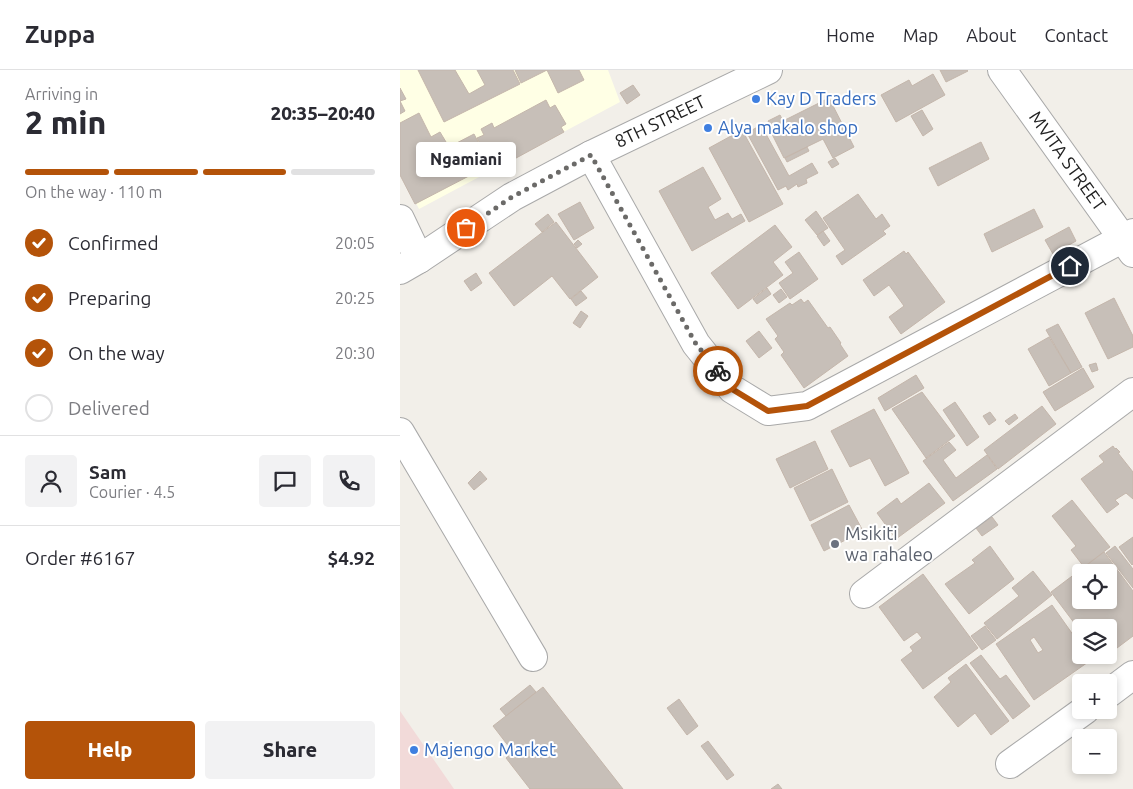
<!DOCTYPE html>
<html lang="en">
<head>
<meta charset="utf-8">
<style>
  :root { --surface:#fff; --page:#f2f2f3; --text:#2b2b33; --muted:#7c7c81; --line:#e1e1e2; --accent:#b45309 }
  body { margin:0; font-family:Ubuntu,sans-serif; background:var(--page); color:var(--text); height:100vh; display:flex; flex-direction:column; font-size:19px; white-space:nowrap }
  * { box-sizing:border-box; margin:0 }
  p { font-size:16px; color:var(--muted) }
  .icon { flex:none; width:28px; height:28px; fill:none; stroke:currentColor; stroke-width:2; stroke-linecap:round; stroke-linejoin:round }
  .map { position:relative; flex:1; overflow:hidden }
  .details { display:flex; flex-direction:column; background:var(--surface); width:400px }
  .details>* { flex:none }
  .controls { position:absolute; left:672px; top:494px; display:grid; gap:10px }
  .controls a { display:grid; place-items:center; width:45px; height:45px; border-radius:5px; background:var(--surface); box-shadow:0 2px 8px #0003; font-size:25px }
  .pin { position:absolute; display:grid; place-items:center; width:42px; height:42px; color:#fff; margin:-21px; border:2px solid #fff; border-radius:50%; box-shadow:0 1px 5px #0007 }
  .courier { position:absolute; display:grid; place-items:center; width:50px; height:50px; margin:-25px; border:4px solid #b45309; border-radius:50%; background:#fff; color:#222; box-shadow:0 1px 6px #0007 }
  .bubble { position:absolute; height:35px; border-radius:5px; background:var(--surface); box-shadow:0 2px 8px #0003; font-size:16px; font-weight:800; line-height:35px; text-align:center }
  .headline em { font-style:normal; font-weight:800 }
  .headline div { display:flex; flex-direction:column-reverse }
  .headline { display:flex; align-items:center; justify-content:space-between; height:85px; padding:0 25px }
  h1 { font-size:32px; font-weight:800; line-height:38px }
  .bar { display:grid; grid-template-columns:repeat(4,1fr); gap:8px 5px; align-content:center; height:60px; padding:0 25px }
  .bar i { height:6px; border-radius:4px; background:var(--line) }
  .bar .active { background:var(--accent) }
  .bar p { grid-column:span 4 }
  .line { display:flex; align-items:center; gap:12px; padding:0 25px; border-top:1px solid var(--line) }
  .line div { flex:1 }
  .round { display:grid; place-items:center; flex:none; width:52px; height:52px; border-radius:5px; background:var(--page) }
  ol { padding:0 25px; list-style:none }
  li { display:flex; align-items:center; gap:15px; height:55px }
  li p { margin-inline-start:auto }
  li .icon { padding:5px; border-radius:50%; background:var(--accent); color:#fff; stroke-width:4 }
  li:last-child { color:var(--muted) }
  li i { width:28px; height:28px; border:2px solid var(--line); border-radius:50% }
  .cta { display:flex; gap:10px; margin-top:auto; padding:10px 25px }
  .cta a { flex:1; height:58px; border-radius:5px; background:var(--accent); color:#fff; font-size:20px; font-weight:800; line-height:58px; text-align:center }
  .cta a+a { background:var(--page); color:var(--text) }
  header { display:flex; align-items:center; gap:30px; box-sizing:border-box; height:70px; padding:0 25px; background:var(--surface); border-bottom:1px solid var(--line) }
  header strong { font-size:24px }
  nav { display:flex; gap:28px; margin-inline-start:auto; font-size:18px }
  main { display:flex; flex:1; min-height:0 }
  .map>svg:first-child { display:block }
</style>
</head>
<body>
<header>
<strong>Zuppa</strong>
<nav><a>Home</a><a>Map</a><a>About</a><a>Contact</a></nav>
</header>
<main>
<section class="details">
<div class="headline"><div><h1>2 min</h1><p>Arriving in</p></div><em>20:35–20:40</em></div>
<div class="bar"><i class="active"></i><i class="active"></i><i class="active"></i><i></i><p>On the way · 110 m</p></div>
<ol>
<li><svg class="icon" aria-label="check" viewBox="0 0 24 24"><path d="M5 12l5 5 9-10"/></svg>Confirmed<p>20:05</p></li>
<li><svg class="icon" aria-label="check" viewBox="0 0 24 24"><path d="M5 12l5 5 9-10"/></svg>Preparing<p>20:25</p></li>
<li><svg class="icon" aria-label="check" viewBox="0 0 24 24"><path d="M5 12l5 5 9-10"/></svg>On the way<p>20:30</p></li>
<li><i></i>Delivered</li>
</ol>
<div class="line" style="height:90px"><a class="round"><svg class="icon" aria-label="person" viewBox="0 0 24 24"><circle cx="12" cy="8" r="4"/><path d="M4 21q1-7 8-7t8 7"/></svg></a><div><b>Sam</b><p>Courier · 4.5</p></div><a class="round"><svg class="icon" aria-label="chat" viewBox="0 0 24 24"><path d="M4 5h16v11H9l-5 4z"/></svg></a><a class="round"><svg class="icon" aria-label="phone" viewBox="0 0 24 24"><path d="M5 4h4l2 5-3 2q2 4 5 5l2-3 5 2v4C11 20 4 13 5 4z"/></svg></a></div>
<div class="line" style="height:65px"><div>Order #6167</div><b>$4.92</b></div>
<div class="cta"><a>Help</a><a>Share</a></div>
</section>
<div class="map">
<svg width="733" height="719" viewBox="0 0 733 719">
  <rect width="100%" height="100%" fill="#f2efe9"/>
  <!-- commercial -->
  <path fill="#f2dad9" d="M0 641 54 719H0Z"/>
  <!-- education -->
  <path fill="#ffffe5" d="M0 0H208L220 32 19 139 0 101Z"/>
  <!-- building -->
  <path fill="#c7bfb8" stroke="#c4b6ab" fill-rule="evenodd" d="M18 0H55L69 24 85 15 77 0H113L120 14 44 52Z
    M115 0H179L184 10 158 23 147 0 121 13Z
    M540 0H567L568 1 546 12Z
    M533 4 545 25 496 52 481 25 509 10 512 16Z
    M233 15 240 25 227 34 220 23Z
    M0 18 6 29 0 31 5 41 0 44Z
    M429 28 454 77 433 88 423 69 384 88 369 58Z
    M146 30 150 38 155 35 166 54 161 57 164 62 94 100 77 68 84 65 81 59 92 53 94 58Z
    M522 40 533 59 523 66 511 46Z
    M19 43 31 67 40 62 49 77 74 64 90 95 15 134 0 105V53Z
    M380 45 383 51 371 56 368 51Z
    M361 55 389 106 412 93 418 103 406 109 407 113 398 117 397 114 388 120 386 116 378 120 347 63Z
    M342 60 383 134 349 152 309 78Z
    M581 72 589 89 538 116 529 98Z
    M407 77 409 81 387 92 385 88Z
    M435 88 439 94 432 98 428 92Z
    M303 97 321 129 308 137 315 150 328 143 332 149 341 144 345 151 292 181 259 121Z
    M458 124 476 149 482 144 490 156 483 161 486 164 442 195 436 186 445 180 423 148Z
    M180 132 194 158 174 170 158 144Z
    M634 139 643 157 592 182 584 164Z
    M416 141 428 158 417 165 405 150Z
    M148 144 154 152 142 162 135 154Z
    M156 152 198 207 170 229 152 206 114 236 89 203Z
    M375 155 392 177 373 192 383 205 338 239 311 203Z
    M669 157 676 171 653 184 645 170Z
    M423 161 430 171 424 176 417 166Z
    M178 170 182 174 177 178 174 174Z
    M504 181 506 184 508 182 545 232 501 264 489 247 504 236 489 215 474 226 463 210Z
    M399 182 418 209 390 229 379 213 393 203 385 192Z
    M76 203 82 213 71 221 64 211Z
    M367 218 371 224 357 234 353 229Z
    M381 219 387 227 379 233 373 225Z
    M181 221 187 228 176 236 171 229Z
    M714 228 733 266V277L708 289 685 243Z
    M401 229 404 233 408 230 428 258 430 257 441 273 440 274 448 286 404 318 381 285 384 282 375 269 378 266 366 249 390 233 392 235Z
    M181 241 188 246 180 258 173 253Z
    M658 254 682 297 671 303 646 260Z
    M359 261 372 278 359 288 346 271Z
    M649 267 671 303 649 316 628 279Z
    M696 293 698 300 692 302 689 295Z
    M683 298 694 317 655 341 643 322Z
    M516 305 524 318 485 341 478 328Z
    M522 322 555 366 526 388 492 339Z
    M555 332 579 367 567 376 543 340Z
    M642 336 656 354 598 399 584 380Z
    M474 339 509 403 485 416 470 388 450 397 431 361Z
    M590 342 596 350 589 355 583 346Z
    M615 344 618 348 609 355 605 351Z
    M415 371 428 399 390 418 376 389Z
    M549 372 556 380 543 390 556 408 587 385 597 399 553 431 523 391Z
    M713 376 715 379 716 378 720 382 718 383 733 402V429L726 423 715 430 719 434 707 443 681 409 704 392 699 386Z
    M432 399 448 432 410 451 394 418Z
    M80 401 87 409 74 420 68 413Z
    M529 413 545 433 496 469 477 443 497 428 501 434Z
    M672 430 710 477 684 497 671 480 676 476 652 446Z
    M449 435 463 461 424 481 411 455Z
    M592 447 598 455 582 466 576 458Z
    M733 467V494L732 495 719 477Z
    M590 476 614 509 569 544 545 514 575 493 572 490Z
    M715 476 733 499V518L706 483Z
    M704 482 733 521V566L709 584V558H681V562L651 522ZM681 502H709V518L717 528 713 531 709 525V530H681Z
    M633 501 652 525 597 569 584 553 619 526 612 518Z
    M523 504 578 578 523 619 501 590 513 581 510 577 522 568 517 562 504 571 479 537Z
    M652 535 681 576V585H687L691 590 634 630 596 574ZM634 567 643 580 638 583 630 570Z
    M585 556 596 570 582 580 571 566Z
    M581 585 600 609 606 605 630 636 613 649 570 593Z
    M566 594 609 651 591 665 575 643 558 657 534 627 551 612 548 608Z
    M130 615 136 622 106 646 100 639Z
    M143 617 223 719H130L106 688 113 682 93 656Z
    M279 629 298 656 287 665 267 638Z
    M308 671 334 705 327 710 301 676Z
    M378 714 382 719H371Z"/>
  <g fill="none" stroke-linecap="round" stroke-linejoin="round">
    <defs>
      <g id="minor">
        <path id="s1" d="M602 0 733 183"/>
        <path d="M191 85 296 274 332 319 368 341 407 336 733 163"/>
        <path d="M0 149 19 189"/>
        <path id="s2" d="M0 200 19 189 112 127 191 85 368 0"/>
        <path d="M0 362 133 587"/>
        <path d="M464 524 733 322"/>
        <path d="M709 623 733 605"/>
        <path d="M610 694 685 640"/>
      </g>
    </defs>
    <!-- minor casing -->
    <use href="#minor" stroke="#a9a9a9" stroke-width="30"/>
    <!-- minor -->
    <use href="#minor" stroke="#fff" stroke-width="28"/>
  </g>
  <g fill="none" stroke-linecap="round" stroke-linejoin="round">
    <!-- done -->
    <path stroke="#6b6a68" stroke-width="5" stroke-dasharray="0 9" d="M66 158 112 127 191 85 296 274 318 301"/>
    <!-- route -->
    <path stroke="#b45309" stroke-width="6" d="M318 301 332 319 368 341 407 336 670 196"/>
  </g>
  <!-- markers -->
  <g fill="#3f7fe0" stroke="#fff" stroke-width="2">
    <circle cx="356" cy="29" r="5"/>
    <circle cx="308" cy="58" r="5"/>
    <circle cx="14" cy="680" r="5"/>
  </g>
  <circle fill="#6b7280" stroke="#fff" stroke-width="2" cx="435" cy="474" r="5"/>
  <g text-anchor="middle" stroke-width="4" stroke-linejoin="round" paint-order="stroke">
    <!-- shop labels -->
    <g font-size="18" fill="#366cbe" stroke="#fff" text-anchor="start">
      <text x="366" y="35">Kay D Traders</text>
      <text x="318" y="64">Alya makalo shop</text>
      <text x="24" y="686">Majengo Market</text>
    </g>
    <!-- street labels -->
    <g font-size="18" fill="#222" stroke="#fff">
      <text dy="6" stroke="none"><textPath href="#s2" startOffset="300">8TH STREET</textPath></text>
      <text dy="6" stroke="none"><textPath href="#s1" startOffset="112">MVITA STREET</textPath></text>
    </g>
    <!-- worship labels -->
    <g font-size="18" fill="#5b616d" stroke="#fff" text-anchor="start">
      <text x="445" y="470">Msikiti<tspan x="445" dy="21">wa rahaleo</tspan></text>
    </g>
  </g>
</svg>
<div class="controls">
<a><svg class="icon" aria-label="locate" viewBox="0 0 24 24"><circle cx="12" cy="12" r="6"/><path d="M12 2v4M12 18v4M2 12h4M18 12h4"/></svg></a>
<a><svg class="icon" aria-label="layers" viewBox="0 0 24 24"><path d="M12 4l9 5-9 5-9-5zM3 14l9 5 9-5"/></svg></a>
<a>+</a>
<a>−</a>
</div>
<div class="pin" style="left:66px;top:158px;background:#ea580c"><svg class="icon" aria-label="bag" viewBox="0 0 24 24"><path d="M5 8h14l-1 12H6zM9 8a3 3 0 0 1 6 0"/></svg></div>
<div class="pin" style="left:670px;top:196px;background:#1f2937"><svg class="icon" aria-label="home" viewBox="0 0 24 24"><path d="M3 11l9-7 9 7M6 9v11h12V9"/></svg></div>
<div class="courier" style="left:318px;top:301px"><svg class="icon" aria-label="bike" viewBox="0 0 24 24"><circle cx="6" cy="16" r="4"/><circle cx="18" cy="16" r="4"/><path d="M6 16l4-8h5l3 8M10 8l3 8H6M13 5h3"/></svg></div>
<div class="bubble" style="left:16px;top:72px;width:100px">Ngamiani</div>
</div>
</main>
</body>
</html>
